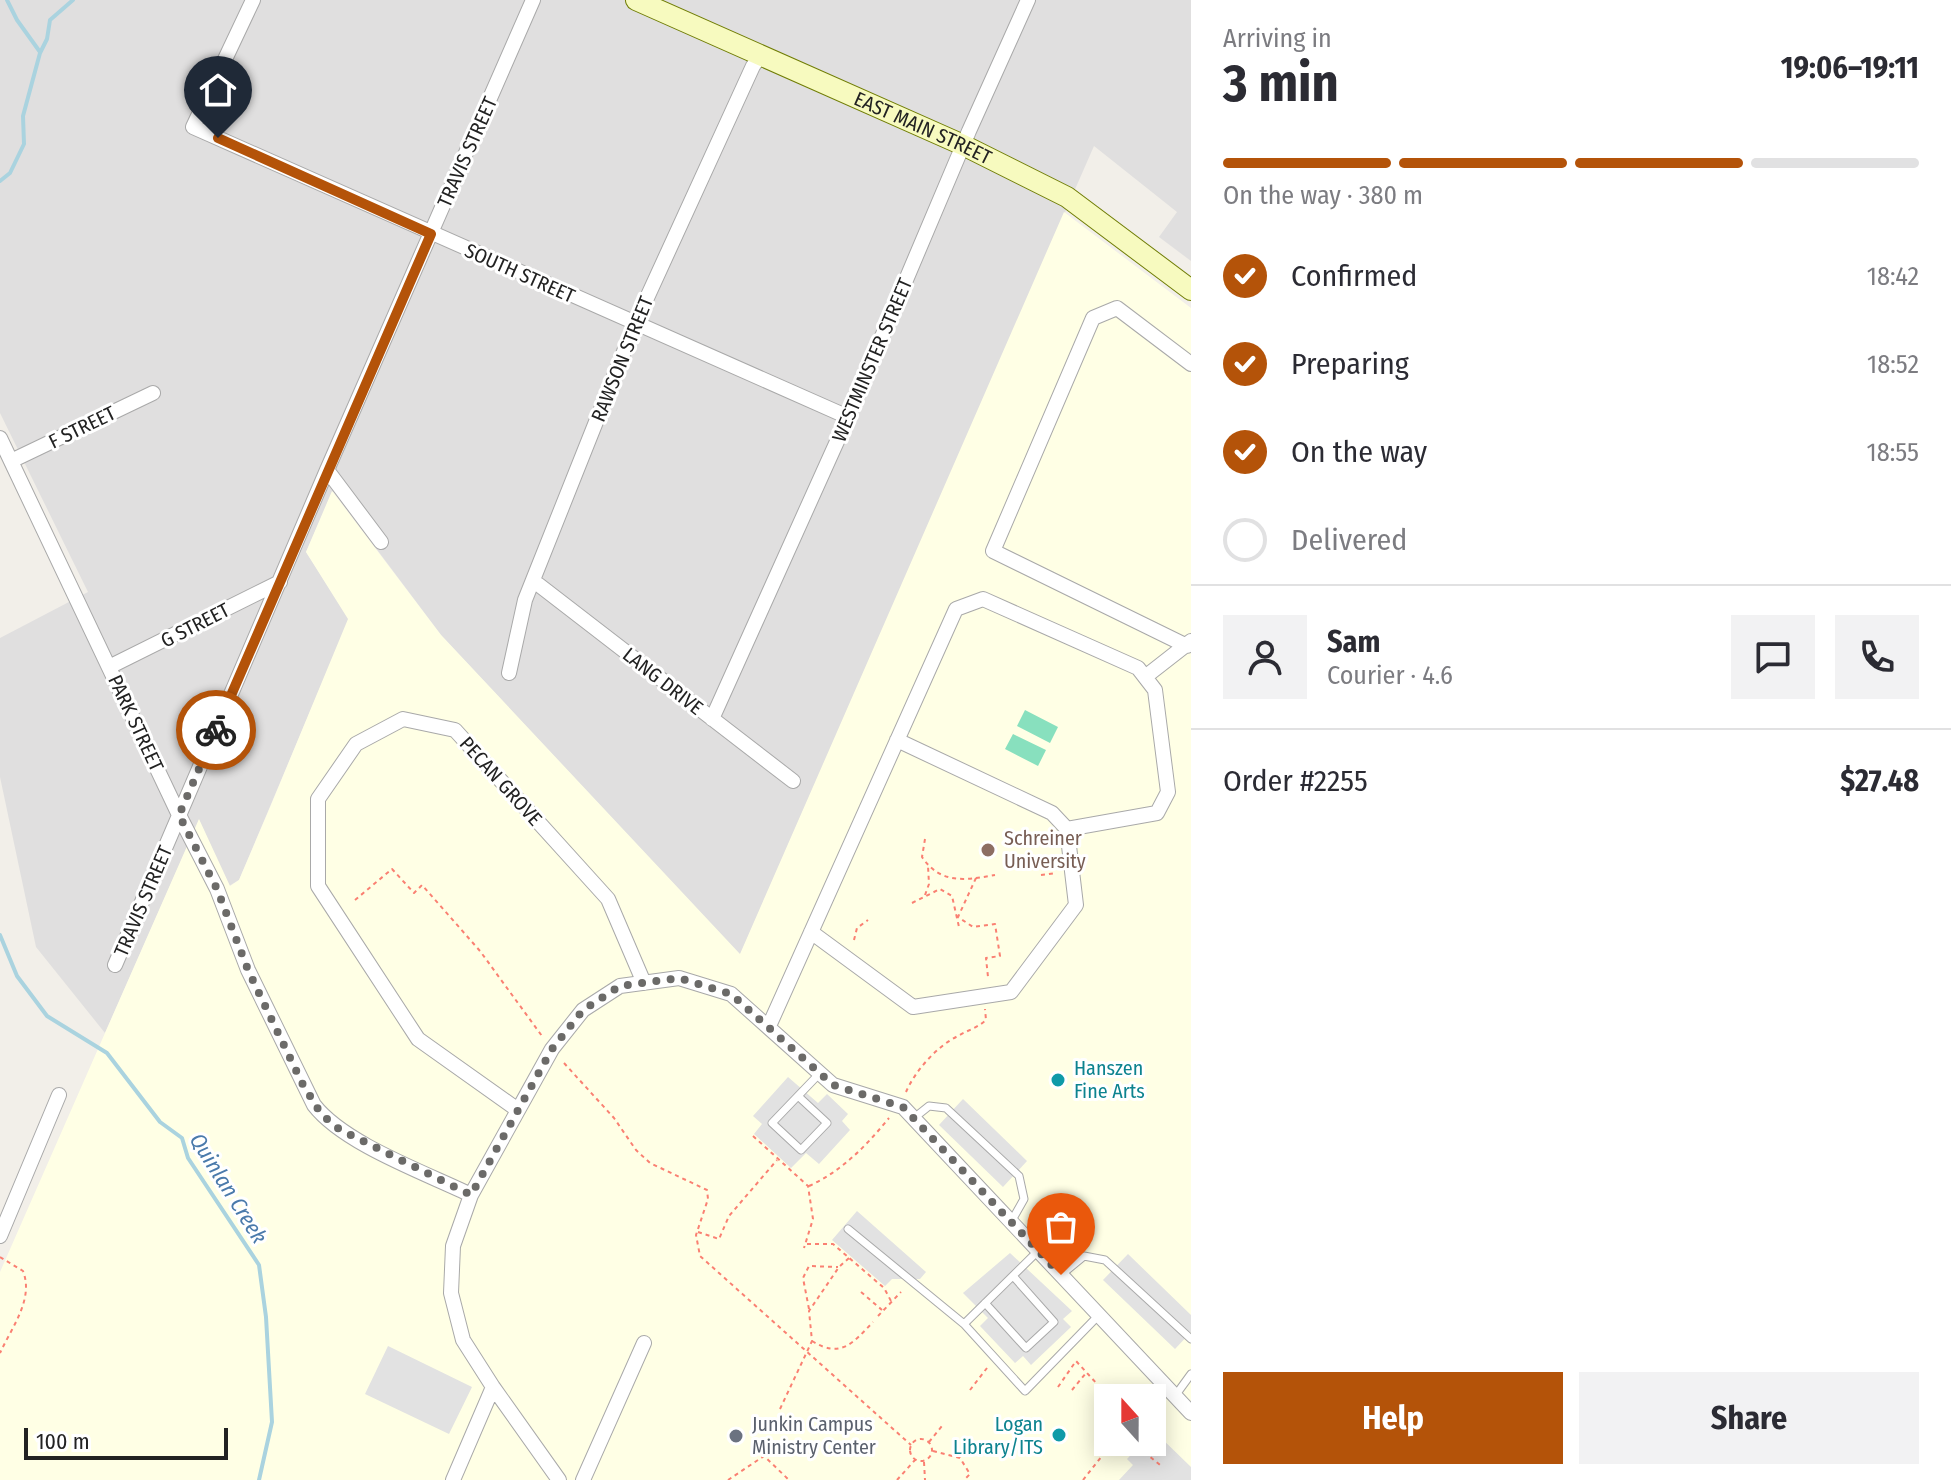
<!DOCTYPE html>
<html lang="en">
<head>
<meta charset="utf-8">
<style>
  :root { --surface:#fff; --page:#f2f2f3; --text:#2b2b33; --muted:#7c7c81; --line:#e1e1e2; --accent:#b45309 }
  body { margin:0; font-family:"Fira Sans Condensed",sans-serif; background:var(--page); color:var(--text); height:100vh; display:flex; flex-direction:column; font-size:30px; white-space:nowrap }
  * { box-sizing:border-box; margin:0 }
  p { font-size:26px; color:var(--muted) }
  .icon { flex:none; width:44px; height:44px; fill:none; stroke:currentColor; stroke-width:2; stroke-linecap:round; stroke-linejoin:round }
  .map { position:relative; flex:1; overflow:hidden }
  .details { display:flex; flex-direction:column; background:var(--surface); width:760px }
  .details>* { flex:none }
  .needle { width:52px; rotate:339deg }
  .controls { position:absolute; left:1094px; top:1384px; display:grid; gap:16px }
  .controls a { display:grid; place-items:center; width:72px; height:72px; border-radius:0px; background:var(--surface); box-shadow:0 4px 20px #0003; font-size:40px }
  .scale { position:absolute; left:24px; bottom:20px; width:204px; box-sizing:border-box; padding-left:8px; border:4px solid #222; border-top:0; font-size:22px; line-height:28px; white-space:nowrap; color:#222; -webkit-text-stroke:6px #fff; paint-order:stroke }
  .pin { position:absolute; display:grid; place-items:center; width:68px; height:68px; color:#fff; margin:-82px -34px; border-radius:50% 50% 50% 0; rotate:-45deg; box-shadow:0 0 8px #0007 }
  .pin .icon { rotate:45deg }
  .courier { position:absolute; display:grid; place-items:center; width:80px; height:80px; margin:-40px; border:6px solid #b45309; border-radius:50%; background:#fff; color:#222; box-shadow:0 2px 10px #0007 }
  .headline em { font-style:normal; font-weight:700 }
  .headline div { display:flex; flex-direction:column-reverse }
  .headline { display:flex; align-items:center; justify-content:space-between; height:136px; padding:0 32px }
  h1 { font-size:52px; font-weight:700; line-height:60px }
  .bar { display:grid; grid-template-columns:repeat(4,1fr); gap:12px 8px; align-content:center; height:96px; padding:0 32px }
  .bar i { height:10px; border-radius:6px; background:var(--line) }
  .bar .selected { background:var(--accent) }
  .bar p { grid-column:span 4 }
  .line { display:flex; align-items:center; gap:20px; padding:0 32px; border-top:2px solid var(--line) }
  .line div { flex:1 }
  .round { display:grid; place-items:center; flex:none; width:84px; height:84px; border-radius:0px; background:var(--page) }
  ol { padding:0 32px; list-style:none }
  li { display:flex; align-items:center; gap:24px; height:88px }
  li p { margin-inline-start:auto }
  li .icon { padding:8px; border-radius:50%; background:var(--accent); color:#fff; stroke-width:4 }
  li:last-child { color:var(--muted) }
  li i { width:44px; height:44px; border:4px solid var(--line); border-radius:50% }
  .cta { display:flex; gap:16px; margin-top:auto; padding:16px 32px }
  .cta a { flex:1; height:92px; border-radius:0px; background:var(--accent); color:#fff; font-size:32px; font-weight:700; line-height:92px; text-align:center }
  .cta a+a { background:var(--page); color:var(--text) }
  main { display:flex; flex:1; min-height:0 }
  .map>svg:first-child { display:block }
</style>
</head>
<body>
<main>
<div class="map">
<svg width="1191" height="1480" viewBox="0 0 1191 1480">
  <rect width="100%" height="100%" fill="#f2efe9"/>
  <!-- residential -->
  <path fill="#e0dfdf" d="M0 0H1191V261L1159 237 1177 212 1094 146 740 955 441 635 333 491 306 552 349 619 239 880 229 886 199 820 105 1033 36 947 0 777V638L88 592 0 413Z"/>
  <!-- education -->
  <path fill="#ffffe5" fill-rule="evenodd" d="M1064 212 1191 308V1480H0V1272L199 819 230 886 239 880 271 805 348 619 306 552 332 491 441 635 740 954ZM1108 1398H1152V1442H1108Z"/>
  <!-- pitch -->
  <path fill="#88e0be" d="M1025 710 1058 727 1050 743 1017 726Z
    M1013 734 1046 750 1038 766 1005 749Z"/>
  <!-- parking -->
  <path fill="#e2e2e2" d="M788 1077 818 1103 827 1094 848 1114 842 1121 850 1130 819 1164 806 1153 791 1168 754 1134 762 1124 753 1116Z
    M963 1099 1027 1161 1003 1187 939 1125Z
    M857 1211 926 1272 920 1279H892L885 1286 832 1240Z
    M1010 1253 1072 1311 1063 1319 1071 1327 1031 1365 1023 1356 1015 1363 980 1326 988 1318 963 1293Z
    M1128 1254 1191 1315V1332L1175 1349 1103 1280Z
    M388 1346 472 1387 449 1434 365 1394Z
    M1154 1431 1191 1467V1480H1119L1133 1465 1127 1459 1143 1442H1152Z"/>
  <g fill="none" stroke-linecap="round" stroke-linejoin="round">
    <!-- stream -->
    <path stroke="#aad3df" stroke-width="4" d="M7 0 17 20 40 52
      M0 181 10 173 24 144 23 116 40 53 47 39 50 20 73 0
      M0 935 17 976 47 1016 107 1053 160 1122 182 1138 188 1158 259 1265 266 1317 272 1422 259 1480"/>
    <defs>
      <path id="lane" d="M798 1096 827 1123 801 1150 772 1123 820 1073
        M914 1118 929 1106 946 1108 1019 1176 1024 1199 1011 1222
        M848 1229 964 1324 1025 1391 1099 1315
        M1061 1275 1084 1256 1105 1260 1191 1339
        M985 1303 1026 1348 1054 1322 1013 1276
        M964 1324 1038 1251
        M1175 1396 1191 1374"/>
      <path id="street" d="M253 0 193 127 848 417
        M0 438 179 815 217 889 248 970 314 1105C344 1144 426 1173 471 1195
        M11 461 153 393
        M327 470 381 542
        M533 583 539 585 793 781
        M1187 646 993 551 1093 318 1117 308 1191 364
        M109 667 280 582
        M509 673 525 600 635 324 753 66 761 55
        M1145 677 1191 641
        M712 719 848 417 969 131 1028 0
        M897 740 1052 813 1067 829
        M115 965 327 470 533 0
        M769 1026 956 609 983 599 1138 668 1155 690 1168 792 1157 813 1067 829 1076 905 1011 992 913 1007 811 932
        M518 1110 418 1039 318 886V799L356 744 403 719 455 730 608 899 644 983
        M0 1236 59 1095
        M453 1480 493 1387
        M559 1480 493 1387 463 1340 451 1293 453 1246 471 1195 552 1049 583 1010 620 986 679 978 731 994 833 1085 903 1107 1191 1413
        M583 1480 644 1343"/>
      <g id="secondary">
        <path id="s1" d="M636 0 963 145 1067 197 1191 290"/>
      </g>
    </defs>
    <!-- lane casing -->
    <use href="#lane" stroke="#a9a9a9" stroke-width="9"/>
    <!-- street casing -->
    <use href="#street" stroke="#a9a9a9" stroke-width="16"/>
    <!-- secondary casing -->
    <use href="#secondary" stroke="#707d05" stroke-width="22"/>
    <!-- path -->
    <path stroke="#fa8072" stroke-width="2" stroke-dasharray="4 4" stroke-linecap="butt" d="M925 839 922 857C941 885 966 880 995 875
      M1041 875 1056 873
      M976 878 958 917 973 927 995 924 1000 956 986 958 988 977
      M925 895 929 884 928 866
      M355 900 392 869 414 893 422 885 480 951 542 1036
      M912 903 940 889 952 896 959 927
      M854 940 857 928 868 920
      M564 1063 614 1118 636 1150 650 1163 707 1190 708 1199 696 1235 700 1256 911 1445
      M906 1092C915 1071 937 1046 958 1036 968 1030 977 1028 986 1020L985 1009
      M753 1136 808 1186 813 1219 804 1248
      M809 1186C842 1171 866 1146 889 1118
      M698 1232 719 1239 729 1216 777 1160
      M807 1244H833L884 1288 891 1301
      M0 1257 23 1271C34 1299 12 1327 0 1353
      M861 1292 882 1310
      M809 1309 803 1278 809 1266 838 1267
      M878 1316 901 1292
      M812 1341C841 1359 853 1343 873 1322
      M1058 1387 1076 1361 1110 1398
      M970 1390 987 1368
      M1072 1390 1086 1373
      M1099 1408 1107 1396
      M780 1409 812 1341 809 1311 839 1267 849 1258
      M910 1450a11 11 0 1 1 22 0a11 11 0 1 1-22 0Z
      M929 1442 942 1426
      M1132 1442 1160 1465
      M933 1451 960 1458 970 1474 964 1480
      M924 1462 925 1480
      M728 1480 764 1456 789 1480
      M897 1480 915 1460
      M1083 1480 1113 1442"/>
    <!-- lane -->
    <use href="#lane" stroke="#fff" stroke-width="7"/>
    <!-- street -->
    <use href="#street" stroke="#fff" stroke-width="14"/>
    <!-- secondary -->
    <use href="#secondary" stroke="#f7fabf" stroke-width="20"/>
  </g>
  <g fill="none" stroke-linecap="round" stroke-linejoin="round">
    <!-- done -->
    <path stroke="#6b6a68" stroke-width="8" stroke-dasharray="0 14.4" d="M216 730 179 815 217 889 248 970 302 1083 321 1114 339 1129 471 1195 552 1049 583 1010 620 986 679 978 731 994 833 1085 903 1107 1061 1275"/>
    <!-- route -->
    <path stroke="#b45309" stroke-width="10" d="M216 730 431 234 218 138"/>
  </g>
  <!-- markers -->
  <circle fill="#8d6e63" stroke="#fff" stroke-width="3" cx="988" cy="850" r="8"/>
  <g fill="#0f9aa8" stroke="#fff" stroke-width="3">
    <circle cx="1058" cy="1080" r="8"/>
    <circle cx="1059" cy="1435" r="8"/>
  </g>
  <circle fill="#6b7280" stroke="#fff" stroke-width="3" cx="736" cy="1436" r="8"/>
  <g text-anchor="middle" stroke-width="6" stroke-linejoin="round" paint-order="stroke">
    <!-- street labels -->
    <g font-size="20" fill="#222" stroke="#fff">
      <text dy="7" stroke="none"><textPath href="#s1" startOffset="314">EAST MAIN STREET</textPath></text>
      <text transform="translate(467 152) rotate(-66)" y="7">TRAVIS STREET</text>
      <text transform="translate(520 273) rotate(24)" y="7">SOUTH STREET</text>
      <text transform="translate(622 359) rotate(-68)" y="7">RAWSON STREET</text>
      <text transform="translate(872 360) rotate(-67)" y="7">WESTMINSTER STREET</text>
      <text transform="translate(82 427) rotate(-26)" y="7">F STREET</text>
      <text transform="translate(195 625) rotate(-27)" y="7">G STREET</text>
      <text transform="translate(663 681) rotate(38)" y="7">LANG DRIVE</text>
      <text transform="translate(136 723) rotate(65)" y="7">PARK STREET</text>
      <text transform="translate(501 781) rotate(48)" y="7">PECAN GROVE</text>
      <text transform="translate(143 901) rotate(-67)" y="7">TRAVIS STREET</text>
    </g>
    <!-- education labels -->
    <g font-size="20" fill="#785e54" stroke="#fff" text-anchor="start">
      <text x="1004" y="845">Schreiner<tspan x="1004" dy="23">University</tspan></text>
    </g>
    <!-- culture labels -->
    <g font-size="20" fill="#0d838f" stroke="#fff" text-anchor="start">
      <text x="1074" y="1075">Hanszen<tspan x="1074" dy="23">Fine Arts</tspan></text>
      <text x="1043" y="1431" text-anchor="end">Logan<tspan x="1043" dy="23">Library/ITS</tspan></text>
    </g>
    <!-- worship labels -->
    <g font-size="20" fill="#5b616d" stroke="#fff" text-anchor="start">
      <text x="752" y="1431">Junkin Campus<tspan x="752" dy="23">Ministry Center</tspan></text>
    </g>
    <!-- water labels -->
    <g font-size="22" font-style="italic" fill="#4a7aab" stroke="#fff">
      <text transform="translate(229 1188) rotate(58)" y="8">Quinlan Creek</text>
    </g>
  </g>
</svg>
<div class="controls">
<a><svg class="needle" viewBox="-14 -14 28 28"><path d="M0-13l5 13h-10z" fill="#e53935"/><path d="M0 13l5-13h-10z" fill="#7c7c81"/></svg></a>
</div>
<div class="scale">100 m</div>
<div class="pin" style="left:1061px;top:1275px;background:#ea580c"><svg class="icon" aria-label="bag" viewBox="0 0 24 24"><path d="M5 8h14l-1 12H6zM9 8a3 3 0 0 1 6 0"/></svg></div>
<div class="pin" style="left:218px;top:138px;background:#1f2937"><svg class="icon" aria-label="home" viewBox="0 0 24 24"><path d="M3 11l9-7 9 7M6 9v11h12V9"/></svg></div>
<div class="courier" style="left:216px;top:730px"><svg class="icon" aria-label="bike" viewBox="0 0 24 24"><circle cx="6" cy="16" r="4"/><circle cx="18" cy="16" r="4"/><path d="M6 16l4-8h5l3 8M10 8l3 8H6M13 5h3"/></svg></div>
</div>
<section class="details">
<div class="headline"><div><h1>3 min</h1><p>Arriving in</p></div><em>19:06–19:11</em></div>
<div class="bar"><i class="selected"></i><i class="selected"></i><i class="selected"></i><i></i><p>On the way · 380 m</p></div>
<ol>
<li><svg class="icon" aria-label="check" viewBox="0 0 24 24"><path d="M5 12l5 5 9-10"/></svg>Confirmed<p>18:42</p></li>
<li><svg class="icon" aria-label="check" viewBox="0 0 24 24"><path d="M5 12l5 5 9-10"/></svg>Preparing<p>18:52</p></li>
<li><svg class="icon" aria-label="check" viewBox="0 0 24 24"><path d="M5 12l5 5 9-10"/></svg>On the way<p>18:55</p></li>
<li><i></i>Delivered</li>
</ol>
<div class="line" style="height:144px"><a class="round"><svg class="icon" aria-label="person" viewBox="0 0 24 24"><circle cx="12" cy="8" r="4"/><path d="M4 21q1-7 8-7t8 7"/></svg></a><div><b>Sam</b><p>Courier · 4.6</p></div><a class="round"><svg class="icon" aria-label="chat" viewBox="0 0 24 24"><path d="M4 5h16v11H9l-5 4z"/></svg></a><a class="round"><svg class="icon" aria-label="phone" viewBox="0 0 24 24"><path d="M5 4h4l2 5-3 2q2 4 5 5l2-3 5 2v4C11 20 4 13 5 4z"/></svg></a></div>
<div class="line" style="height:104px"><div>Order #2255</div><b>$27.48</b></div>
<div class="cta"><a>Help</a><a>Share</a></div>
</section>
</main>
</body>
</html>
